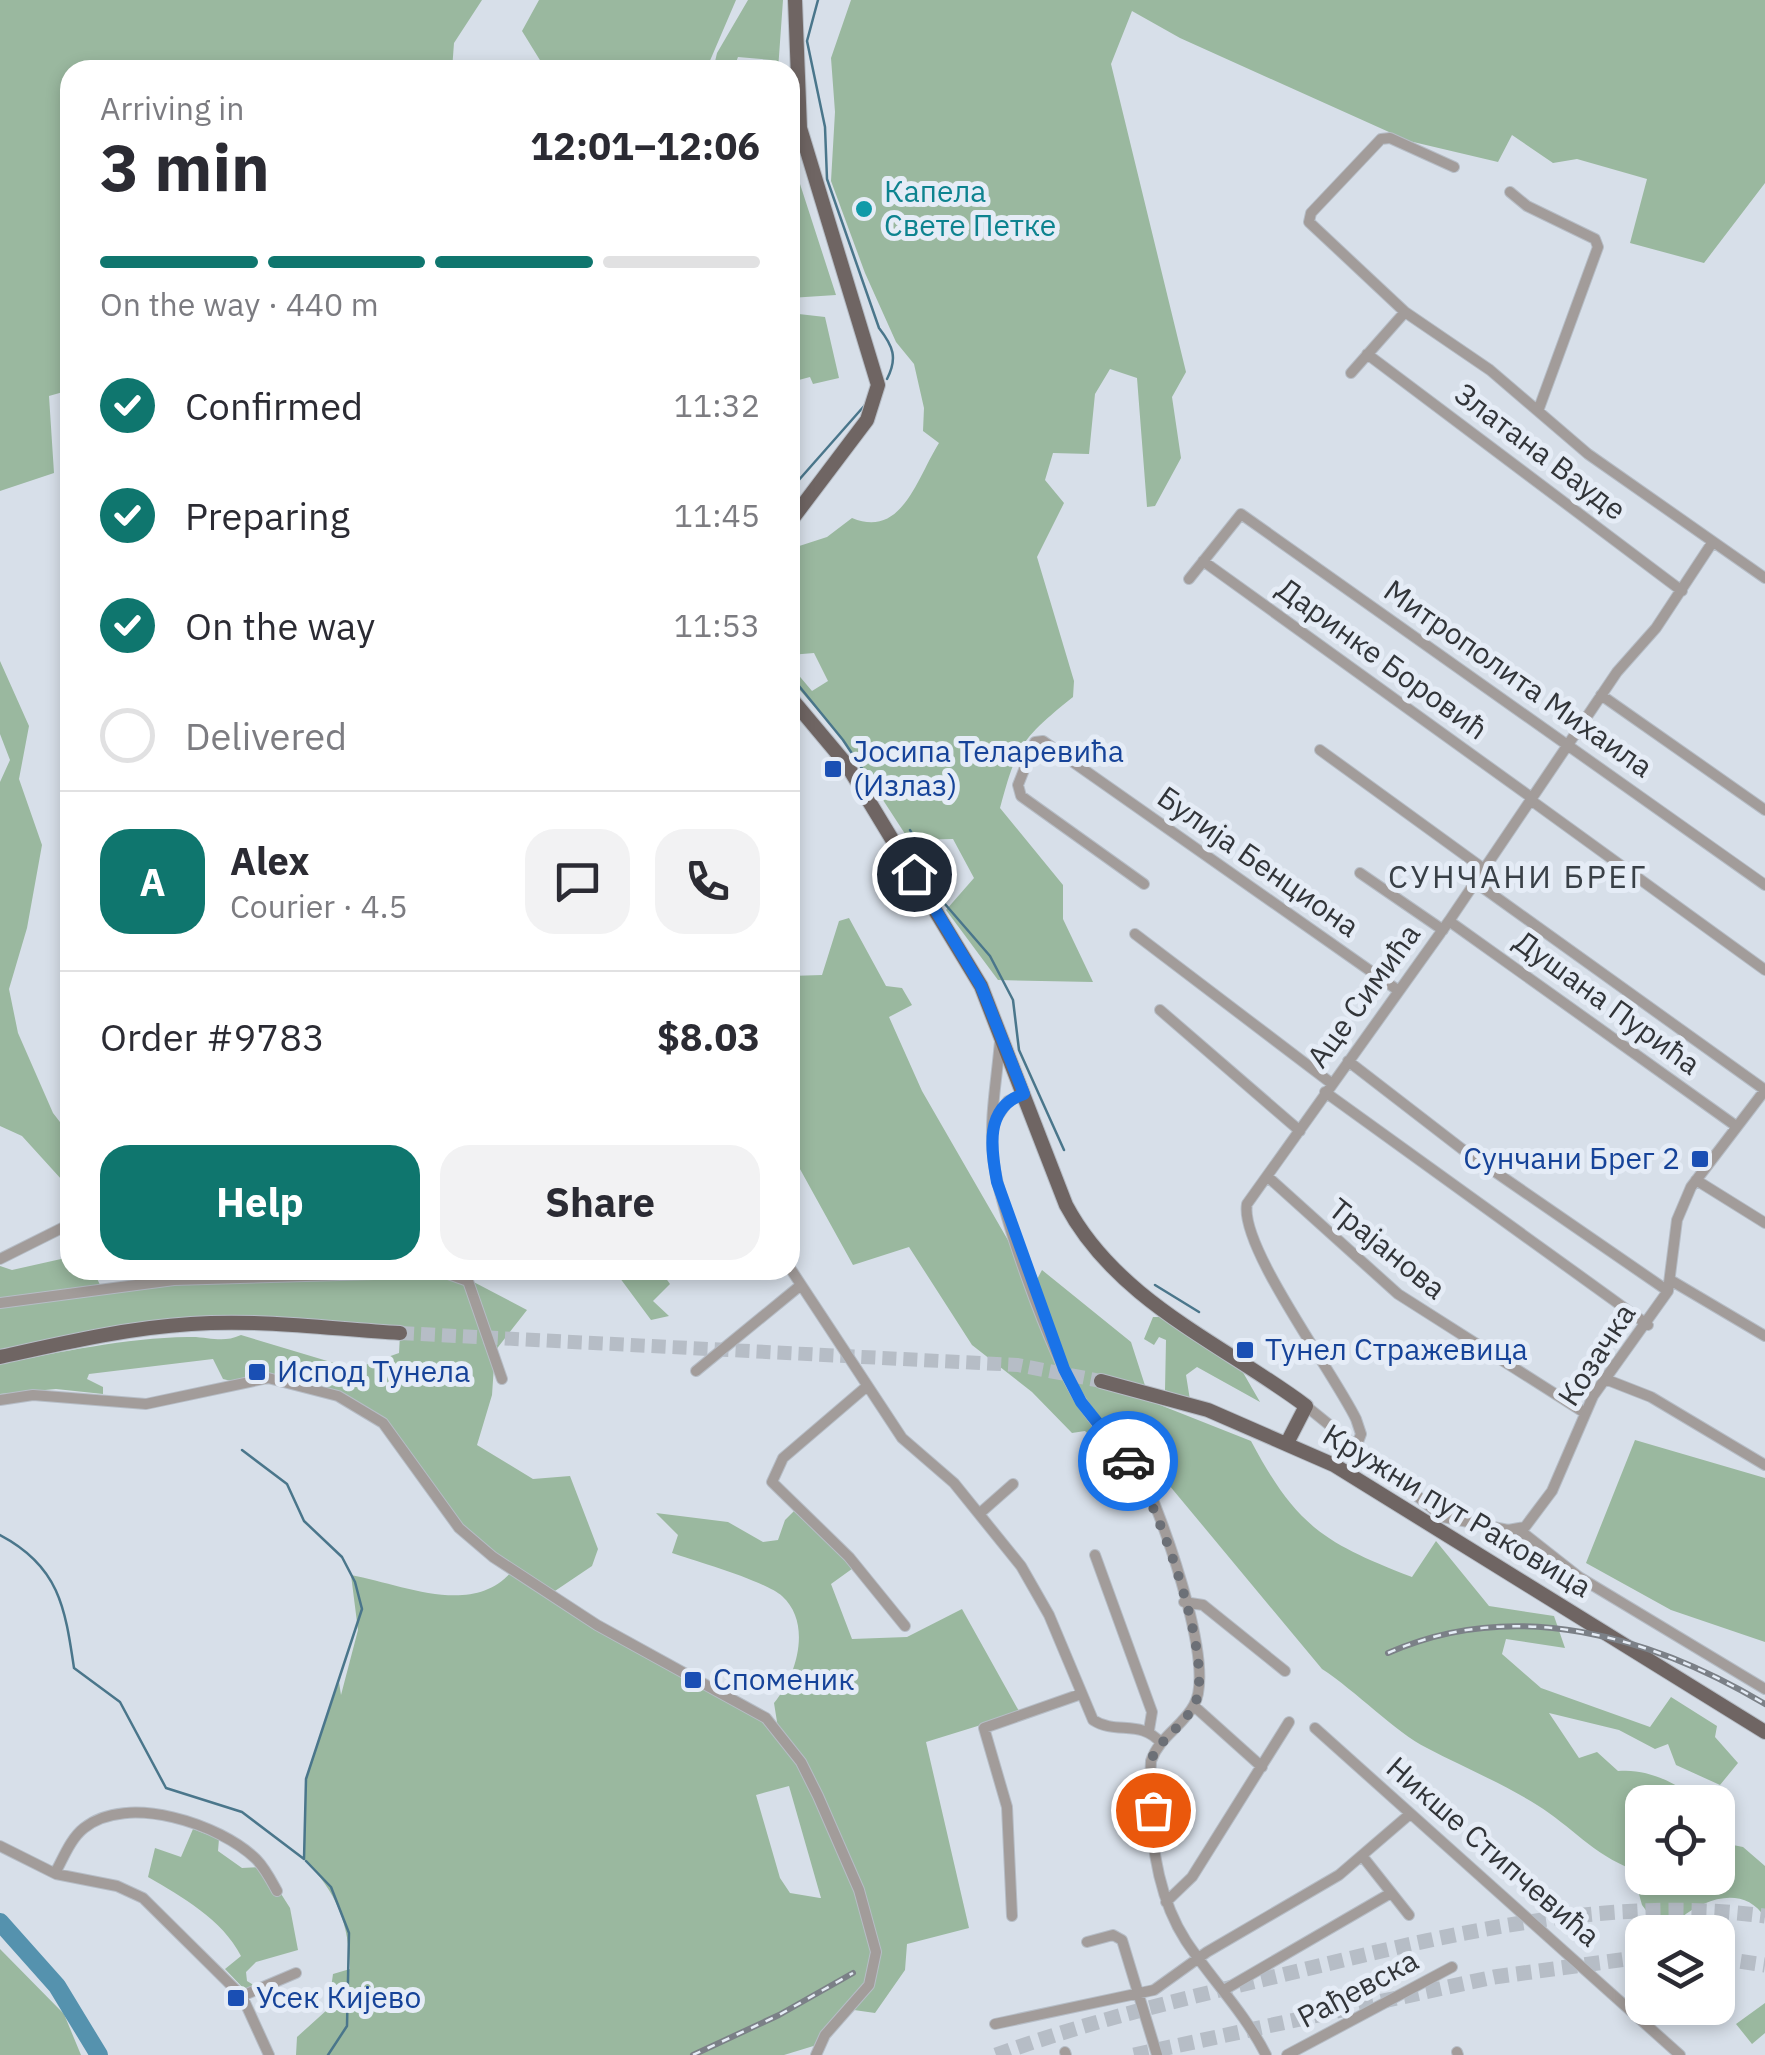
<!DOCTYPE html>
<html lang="en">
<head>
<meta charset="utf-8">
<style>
  :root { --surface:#fff; --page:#f2f2f3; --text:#2b2b33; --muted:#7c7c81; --line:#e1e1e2; --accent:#0f766e }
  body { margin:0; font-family:"IBM Plex Sans",sans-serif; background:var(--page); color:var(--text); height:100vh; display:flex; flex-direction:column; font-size:38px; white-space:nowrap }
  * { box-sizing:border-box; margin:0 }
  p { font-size:32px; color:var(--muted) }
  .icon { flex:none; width:55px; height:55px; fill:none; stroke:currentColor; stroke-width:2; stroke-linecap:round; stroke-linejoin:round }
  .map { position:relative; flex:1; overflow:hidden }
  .panel { position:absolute; left:60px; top:60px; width:740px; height:1220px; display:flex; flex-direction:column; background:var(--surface); border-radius:30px; box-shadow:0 5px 15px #0003 }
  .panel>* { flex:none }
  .tools { position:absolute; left:1625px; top:1785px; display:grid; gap:20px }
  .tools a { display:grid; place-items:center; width:110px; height:110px; border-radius:20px; background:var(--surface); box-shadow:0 5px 15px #0003; font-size:50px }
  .pin { position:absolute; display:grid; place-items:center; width:85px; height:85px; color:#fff; margin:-42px; border:5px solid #fff; border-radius:50%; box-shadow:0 2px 10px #0007 }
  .courier { position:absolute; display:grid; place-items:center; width:100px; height:100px; margin:-50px; border:8px solid #1a73e8; border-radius:50%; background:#fff; color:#222; box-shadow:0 2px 12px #0007 }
  .overview em { font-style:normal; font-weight:700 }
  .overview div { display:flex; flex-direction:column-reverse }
  .overview { display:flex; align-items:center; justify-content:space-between; height:170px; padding:0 40px }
  h1 { font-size:65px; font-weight:700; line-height:75px }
  .bar { display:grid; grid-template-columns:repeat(4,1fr); gap:15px 10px; align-content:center; height:120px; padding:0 40px }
  .bar i { height:12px; border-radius:8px; background:var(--line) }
  .bar .on { background:var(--accent) }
  .bar p { grid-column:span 4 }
  .line { display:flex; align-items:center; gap:25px; padding:0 40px; border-top:2px solid var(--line) }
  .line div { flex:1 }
  .round { display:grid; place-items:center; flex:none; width:105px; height:105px; border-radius:30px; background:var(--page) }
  ol { padding:0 40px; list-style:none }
  li { display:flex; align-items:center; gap:30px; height:110px }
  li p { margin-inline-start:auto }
  li .icon { padding:10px; border-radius:50%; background:var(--accent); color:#fff; stroke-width:4 }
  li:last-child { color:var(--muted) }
  li i { width:55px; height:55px; border:5px solid var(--line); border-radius:50% }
  .cta { display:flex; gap:20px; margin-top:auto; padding:20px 40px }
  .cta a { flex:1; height:115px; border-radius:30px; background:var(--accent); color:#fff; font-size:40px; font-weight:700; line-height:115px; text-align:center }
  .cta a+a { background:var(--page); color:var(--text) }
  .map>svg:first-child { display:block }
</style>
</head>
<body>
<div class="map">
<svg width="1765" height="2055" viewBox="0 0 1765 2055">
  <rect width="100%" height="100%" fill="#d7dfe9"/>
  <!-- green -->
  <path fill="#9ab89f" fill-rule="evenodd" d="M0 0H482L454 43 452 70H70V390L49 396 54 473 0 491Z
    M539 0H736L706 70H546L522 31Z
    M748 0H783L778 70 771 60 738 57 733 70H713L717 53Z
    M851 0H1765V183L1704 263 1630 243 1647 179 1577 159 1553 163 1512 135 1498 162 1409 141 1180 38 1132 11 1111 64 1186 372 1172 397 1181 458 1155 506 1147 507 1137 378 1110 369 1095 394 1089 454 1053 453 1045 480 1064 503 1037 557 1074 681 1073 697C1022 738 1017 745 1000 808L1063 885V919L1093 982 998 980 946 910 974 878 953 839 909 840 844 740 790 679V665L812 691 828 681 814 653 790 655V549L827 537 852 518C902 539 917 478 939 443L923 431 924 408 914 364 896 342 865 273 831 181 835 112 831 58Z
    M790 183 800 184 836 295 790 298Z
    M790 313 825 317 839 378 813 384 810 377 795 381 797 390 790 392Z
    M0 661 29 726 19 779 42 845 27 928 9 989 18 1033 53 1113 70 1135V1182L62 1180 22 1136 0 1126V782L10 760 0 734Z
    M849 918 886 986 902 988 912 1005 889 1017 922 1091 1009 1242 1028 1296 1042 1270 1131 1342 1150 1401 1251 1441C1296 1526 1324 1543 1412 1577L1436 1541 1489 1606 1554 1616 1565 1648 1506 1639 1502 1654 1541 1688 1650 1727 1671 1697 1717 1726 1715 1737 1738 1763 1720 1785 1676 1765 1668 1744 1655 1749 1619 1730 1549 1713 1579 1758 1597 1752 1618 1771C1649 1768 1677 1784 1702 1802H1642V1878H1718V1842L1743 1847 1765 1866V1918C1745 1885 1705 1898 1681 1918L1687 1932H1662L1642 1905 1632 1869C1594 1855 1571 1826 1537 1805 1502 1783 1463 1767 1427 1748 1395 1732 1356 1691 1322 1669L1149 1461 1135 1458 1122 1466 1085 1431 1072 1433 1032 1392 972 1345 909 1247 853 1265 790 1151V976L822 975 839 921Z
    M70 1257V1270H93L101 1287 229 1277 231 1270H468L466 1278 527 1310 495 1351 492 1395 477 1445 533 1479 570 1476 598 1549 592 1566 549 1595 778 1728 774 1703C796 1677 813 1624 782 1596 765 1581 696 1561 672 1553L678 1535 656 1513 728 1522 763 1542 778 1540 785 1520 797 1508 856 1566 831 1584 852 1639 907 1637 962 1609 1020 1713 926 1742 969 1928 907 1944 905 1970 875 2013 847 2009 820 2044 784 2055H296L297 2037 328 2009 333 1974 350 1969C349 1923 337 1893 304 1859L306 1779 339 1682 341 1695 358 1630 351 1575C401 1584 473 1618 512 1571L459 1528 383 1423 363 1407 282 1379 239 1383 223 1379 213 1359 89 1374 87 1379 103 1387V1394L56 1389 0 1394V1364C61 1352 125 1338 188 1337 209 1336 221 1344 241 1335L354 1369 399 1353 400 1334 191 1324 0 1357V1266L12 1270ZM789 1786 821 1898H820L790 1893 780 1878 756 1795Z
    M614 1270H660L670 1284 653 1301 669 1316 651 1320Z
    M1153 1317H1163L1237 1362 1260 1402 1197 1367 1186 1375 1190 1400 1165 1390 1166 1340 1159 1337 1154 1345 1144 1339Z
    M1635 1440 1765 1478V1642L1671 1610 1586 1563Z
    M193 1829 219 1839 218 1851 242 1868 264 1867 290 1908 298 1950 256 1962 246 1972 247 1981 257 1987 246 1991 225 1969 241 1956C222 1919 182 1897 148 1877L155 1848 181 1857Z
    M0 1949 64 2014 81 2055H0Z
    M1765 2003V2033L1752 2044 1736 2024Z"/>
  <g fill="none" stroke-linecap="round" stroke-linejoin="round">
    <!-- stream -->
    <path stroke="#4a768b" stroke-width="2.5" d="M818 0 807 41 825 127 827 179 879 328C893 346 898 358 887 379
      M790 490 865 405
      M790 675 843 740 879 794
      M910 830 920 848 921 867 938 896 990 956 1013 1000 1019 1050 1064 1150
      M1155 1285 1199 1312
      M0 1535C59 1566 65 1607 74 1668L120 1702 166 1788 242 1812 304 1859 306 1779 362 1609 355 1582 342 1557 304 1521 287 1484 242 1450
      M306 1861 331 1887 349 1933 347 2026 328 2055"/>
    <!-- river -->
    <path stroke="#5592ae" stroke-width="18" d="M0 1922 57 1986 99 2055"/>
    <!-- major-tunnel -->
    <path stroke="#b6bdc6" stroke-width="14" stroke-dasharray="14 7" stroke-linecap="butt" d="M400 1333 1018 1365 1101 1381"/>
    <!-- highway-tunnel -->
    <path stroke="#b6bdc6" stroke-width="15" stroke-dasharray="15 8" stroke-linecap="butt" d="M1718 1958 1765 1965
      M996 2055C1092 2020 1191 1997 1290 1973 1445 1935 1605 1895 1765 1916
      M1134 2055 1494 1977 1642 1957"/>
    <defs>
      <path id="minor" d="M1454 167 1390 138 1381 139 1311 213 1309 222 1405 312 1490 370 1588 454 1765 578
        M1510 192 1527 206 1595 239 1598 247 1538 411
        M1367 354 1682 591
        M1351 373 1405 312
        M1203 561 1532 798
        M1189 579 1241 514 1765 885
        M1601 695 1765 810
        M1320 750 1484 869
        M1532 801 1765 970
        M1360 873 1443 930
        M1144 884 1021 796 1018 785 1035 742 1043 741 1399 991
        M1449 921 1736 1126
        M1135 934 1331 1083
        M1160 1010 1300 1131
        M1000 1041C997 1079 989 1118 993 1156 997 1204 1053 1360 1081 1401 1103 1435 1133 1463 1153 1500 1169 1540 1215 1668 1194 1705 1183 1726 1159 1737 1151 1761 1148 1820 1153 1890 1186 1941 1212 1980 1245 2013 1266 2055
        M1348 1061 1462 1149 1668 1291
        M1325 1092 1648 1325
        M995 1120 1008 1101 1024 1094
        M1268 1177 1398 1294 1585 1413
        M1696 1180 1765 1223
        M0 1259 70 1224
        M790 1268 902 1438 954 1483 1021 1566 1049 1615 1093 1720C1116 1735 1141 1719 1161 1743
        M1672 1281 1765 1336
        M0 1303 174 1280 443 1272 468 1281 502 1379
        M696 1371 801 1285
        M1605 1379 1651 1397 1765 1465
        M866 1387 783 1458 772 1482 849 1557 905 1626
        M0 1400 33 1395 146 1404 268 1378 338 1396 383 1423 459 1528 493 1557 597 1625 766 1718 801 1762 818 1796 859 1890 876 1952 869 1985 825 2035 816 2055
        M1306 1406 1443 1517 1508 1530 1525 1527 1552 1491 1593 1396 1668 1291 1677 1220 1691 1187 1765 1090 1475 882
        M1356 1447 1361 1434 1356 1419C1334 1373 1239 1246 1247 1204L1449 921 1617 672 1656 628 1712 543
        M979 1514 1013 1484
        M1518 1529 1579 1577 1765 1689
        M1095 1555 1152 1712 1149 1730
        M1184 1602 1203 1605 1285 1671
        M1194 1706 1262 1767
        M1315 1728 1680 2055
        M0 1846 56 1874 117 1886 143 1898 242 1996 269 2055
        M1363 1857 1409 1915
        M55 1873C63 1859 70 1839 84 1828 127 1793 220 1824 256 1859 265 1868 271 1880 277 1891
        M1166 1902 1192 1877 1289 1722
        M1012 1916 1007 1807 984 1728 1081 1694
        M1087 1942 1113 1935 1122 1940 1157 2055
        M1224 1990 1391 1893
        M242 1996 296 1973
        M995 2024 1154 1990 1207 1952 1339 1875 1410 1814
        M1065 2052 1066 2055
        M1457 2052 1458 2055
        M1287 2055 1452 1967"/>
      <path id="major" d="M790 522 867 420 878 385 800 128 795 0
        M790 697 847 765 981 986 1066 1205C1117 1301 1223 1344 1306 1406L1287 1443
        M0 1357C63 1343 127 1328 191 1324 261 1319 331 1329 400 1333
        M1101 1381 1208 1410 1334 1465 1765 1732"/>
    </defs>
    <!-- minor casing -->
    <use href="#minor" stroke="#b6bdc6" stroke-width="12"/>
    <!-- major casing -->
    <use href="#major" stroke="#b6bdc6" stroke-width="16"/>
    <!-- minor -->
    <use href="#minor" stroke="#a29c9a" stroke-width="10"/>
    <!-- major -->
    <use href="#major" stroke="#6f6563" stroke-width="14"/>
    <defs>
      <path id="rail" d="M1388 1653C1515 1597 1651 1636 1765 1704
        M693 2055 779 2015 853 1973"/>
    </defs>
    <!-- rail casing -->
    <use href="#rail" stroke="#7b8087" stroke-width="6"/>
    <!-- rail -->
    <use href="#rail" stroke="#e5ecf6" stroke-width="2.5" stroke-dasharray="8" stroke-linecap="butt"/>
  </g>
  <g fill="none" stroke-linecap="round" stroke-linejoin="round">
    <!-- done -->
    <path stroke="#6c7077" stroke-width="10" stroke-dasharray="0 18" d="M1128 1461C1157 1499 1213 1656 1196 1701 1188 1722 1164 1736 1153 1755V1810"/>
    <!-- route -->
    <path stroke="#1a73e8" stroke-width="12" d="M914 874 981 986 1024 1094C984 1107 991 1149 997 1182L1064 1369 1081 1402 1128 1461"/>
  </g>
  <!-- markers -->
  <circle fill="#0f9aa8" stroke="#e5ecf6" stroke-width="4" cx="864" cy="209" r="10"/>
  <g fill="#1a4fb4" stroke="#e5ecf6" stroke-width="4">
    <rect x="823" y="759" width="20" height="20" rx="5"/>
    <rect x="1690" y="1149" width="20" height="20" rx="5"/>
    <rect x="1235" y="1340" width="20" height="20" rx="5"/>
    <rect x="247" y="1362" width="20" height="20" rx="5"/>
    <rect x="683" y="1670" width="20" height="20" rx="5"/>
    <rect x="226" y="1988" width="20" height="20" rx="5"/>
  </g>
  <g text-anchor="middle" stroke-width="10" stroke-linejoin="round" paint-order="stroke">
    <!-- culture labels -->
    <g font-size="30" fill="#0d838f" stroke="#e5ecf6" text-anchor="start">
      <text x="884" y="202">Капела<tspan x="884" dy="34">Свете Петке</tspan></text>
    </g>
    <!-- street labels -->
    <g font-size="30" fill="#323539" stroke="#e5ecf6">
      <text transform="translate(1540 452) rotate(37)" y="10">Златана Вауде</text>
      <text transform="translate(1382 659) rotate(36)" y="10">Даринке Боровић</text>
      <text transform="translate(1518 679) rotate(35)" y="10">Митрополита Михаила</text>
      <text transform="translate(1258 862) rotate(35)" y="10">Булија Бенциона</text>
      <text transform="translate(1364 996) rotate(-54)" y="10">Аце Симића</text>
      <text transform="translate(1607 1003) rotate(36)" y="10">Душана Пурића</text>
      <text transform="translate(1387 1249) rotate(39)" y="10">Трајанова</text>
      <text transform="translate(1597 1355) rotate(-57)" y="10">Козачка</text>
      <text transform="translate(1457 1511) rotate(31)" y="10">Кружни пут Раковица</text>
      <text transform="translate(1493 1852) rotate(41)" y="10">Никше Стипчевића</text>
      <text transform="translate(1358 1989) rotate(-28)" y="10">Рађевска</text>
    </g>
    <!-- transit labels -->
    <g font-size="30" fill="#164399" stroke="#e5ecf6" text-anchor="start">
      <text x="853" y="762">Јосипа Теларевића<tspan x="853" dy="34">(Излаз)</tspan></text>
      <text x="1680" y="1169" text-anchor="end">Сунчани Брег 2</text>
      <text x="1265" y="1360">Тунел Стражевица</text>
      <text x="277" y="1382">Испод Тунела</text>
      <text x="713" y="1690">Споменик</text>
      <text x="256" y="2008">Усек Кијево</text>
    </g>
    <!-- neighbourhood labels -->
    <g font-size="32" letter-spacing="2.5" fill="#394047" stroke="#e5ecf6">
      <text x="1518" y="888">СУНЧАНИ БРЕГ</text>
    </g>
  </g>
</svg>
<div class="tools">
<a><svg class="icon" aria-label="locate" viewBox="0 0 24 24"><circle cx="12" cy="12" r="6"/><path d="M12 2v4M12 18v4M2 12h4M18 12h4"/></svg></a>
<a><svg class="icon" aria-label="layers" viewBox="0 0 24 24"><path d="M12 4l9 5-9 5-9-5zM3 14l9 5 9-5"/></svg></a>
</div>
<div class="pin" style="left:1153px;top:1810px;background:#ea580c"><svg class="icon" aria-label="bag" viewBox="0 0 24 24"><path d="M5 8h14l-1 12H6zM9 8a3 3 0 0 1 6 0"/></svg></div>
<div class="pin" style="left:914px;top:874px;background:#1f2937"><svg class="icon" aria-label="home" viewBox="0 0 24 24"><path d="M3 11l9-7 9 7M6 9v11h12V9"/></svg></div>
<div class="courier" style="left:1128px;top:1461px"><svg class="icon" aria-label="car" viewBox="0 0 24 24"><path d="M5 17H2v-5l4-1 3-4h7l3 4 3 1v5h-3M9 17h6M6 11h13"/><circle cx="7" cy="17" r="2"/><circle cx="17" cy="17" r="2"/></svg></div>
<section class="panel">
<div class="overview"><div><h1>3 min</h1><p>Arriving in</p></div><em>12:01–12:06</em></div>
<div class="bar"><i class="on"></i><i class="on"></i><i class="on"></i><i></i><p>On the way · 440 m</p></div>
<ol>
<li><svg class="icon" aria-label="check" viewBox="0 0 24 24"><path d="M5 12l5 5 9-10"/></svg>Confirmed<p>11:32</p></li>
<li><svg class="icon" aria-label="check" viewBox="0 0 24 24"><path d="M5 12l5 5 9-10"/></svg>Preparing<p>11:45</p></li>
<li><svg class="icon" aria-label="check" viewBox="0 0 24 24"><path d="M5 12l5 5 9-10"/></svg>On the way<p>11:53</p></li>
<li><i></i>Delivered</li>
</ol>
<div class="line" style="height:180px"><b class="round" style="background:var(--accent);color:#fff">A</b><div><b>Alex</b><p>Courier · 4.5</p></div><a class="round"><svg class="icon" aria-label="chat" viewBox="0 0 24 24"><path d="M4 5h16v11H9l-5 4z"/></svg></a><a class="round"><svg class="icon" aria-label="phone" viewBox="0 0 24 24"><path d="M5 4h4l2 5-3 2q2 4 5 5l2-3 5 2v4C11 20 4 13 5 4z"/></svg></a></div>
<div class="line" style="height:130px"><div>Order #9783</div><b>$8.03</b></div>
<div class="cta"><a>Help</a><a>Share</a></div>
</section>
</div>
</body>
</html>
